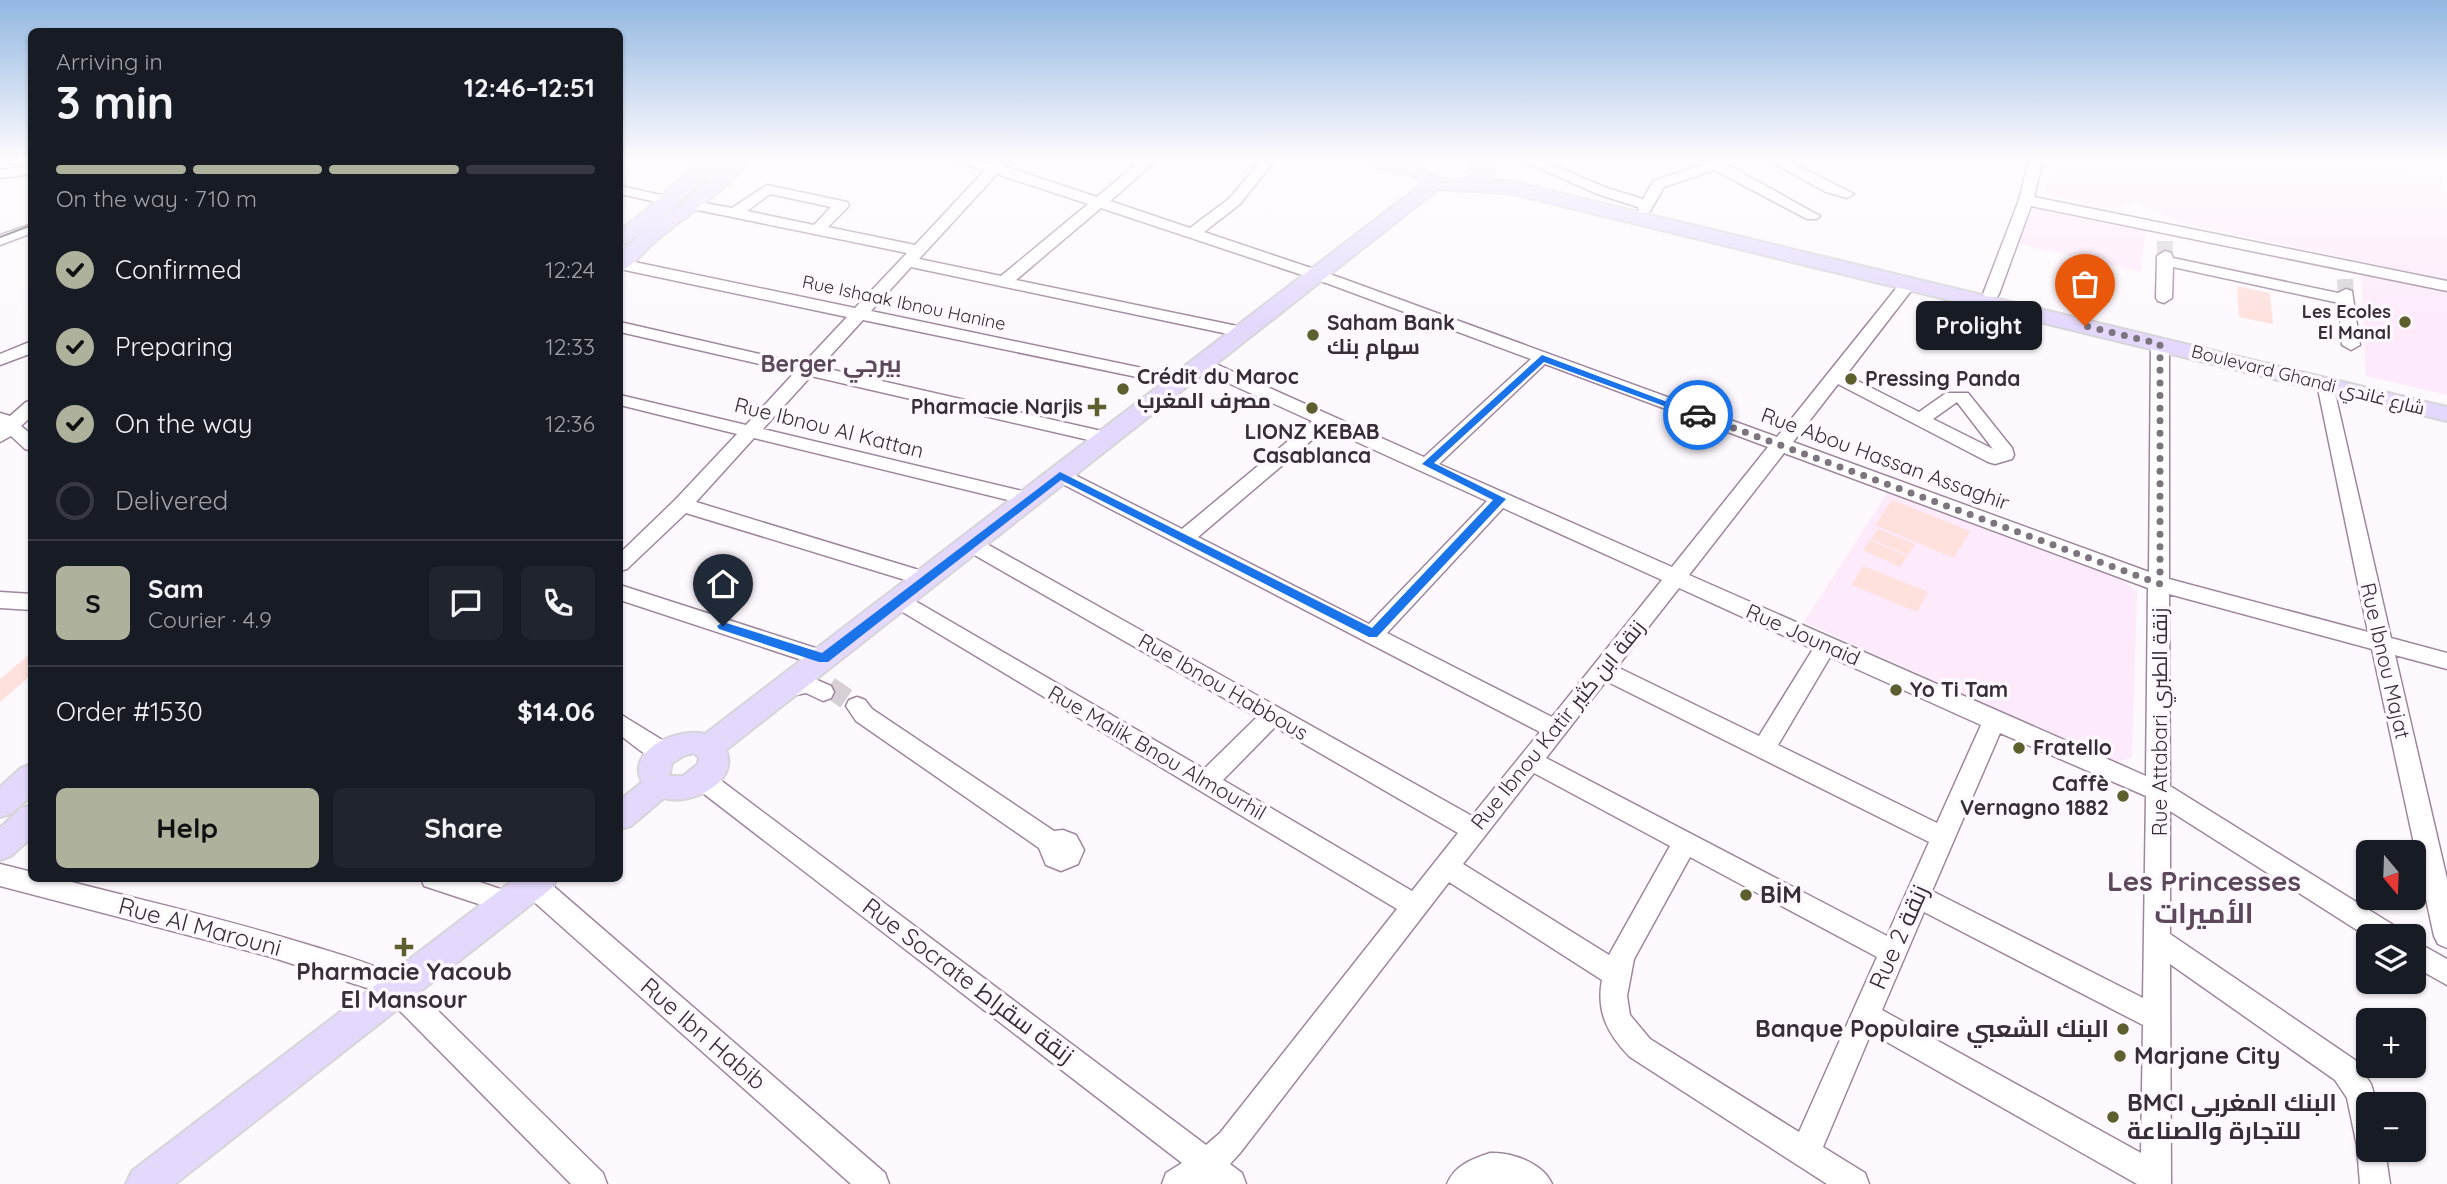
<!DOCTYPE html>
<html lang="en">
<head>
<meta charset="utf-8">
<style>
  :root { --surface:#171b24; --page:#20242c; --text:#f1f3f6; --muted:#9ea1a6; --line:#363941; --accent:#aeb19c }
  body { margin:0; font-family:Quicksand,Cairo,sans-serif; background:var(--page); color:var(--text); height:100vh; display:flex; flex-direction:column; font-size:26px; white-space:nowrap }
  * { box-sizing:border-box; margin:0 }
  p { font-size:23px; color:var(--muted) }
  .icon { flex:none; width:38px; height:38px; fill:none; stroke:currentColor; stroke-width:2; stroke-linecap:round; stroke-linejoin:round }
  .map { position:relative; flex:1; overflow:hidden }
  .panel { position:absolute; left:28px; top:28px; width:595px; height:854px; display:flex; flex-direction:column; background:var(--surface); border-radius:10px; box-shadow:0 2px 5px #0004 }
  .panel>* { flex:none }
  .needle { width:46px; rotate:161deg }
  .fabs { position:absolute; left:2356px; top:840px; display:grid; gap:14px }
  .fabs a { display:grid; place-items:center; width:70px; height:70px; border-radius:10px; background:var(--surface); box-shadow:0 2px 5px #0004; font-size:35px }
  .pin { position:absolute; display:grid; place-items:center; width:60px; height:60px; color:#fff; margin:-72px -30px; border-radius:50% 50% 50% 0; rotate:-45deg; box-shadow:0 0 7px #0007 }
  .pin .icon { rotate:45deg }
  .courier { position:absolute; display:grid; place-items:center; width:70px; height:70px; margin:-35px; border:5px solid #1a73e8; border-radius:50%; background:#fff; color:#222; box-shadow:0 2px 9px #0007 }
  .bubble { position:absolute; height:49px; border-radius:10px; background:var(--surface); box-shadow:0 2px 5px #0004; font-size:23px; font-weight:700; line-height:49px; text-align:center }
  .overview em { font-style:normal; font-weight:700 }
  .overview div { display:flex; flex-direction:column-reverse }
  .overview { display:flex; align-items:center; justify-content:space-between; height:119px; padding:0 28px }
  h1 { font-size:46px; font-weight:700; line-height:52px }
  .bar { display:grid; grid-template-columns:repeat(4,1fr); gap:10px 7px; align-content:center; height:84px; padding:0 28px }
  .bar i { height:9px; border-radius:5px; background:var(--line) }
  .bar .current { background:var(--accent) }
  .bar p { grid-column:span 4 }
  .line { display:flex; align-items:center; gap:18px; padding:0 28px; border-top:2px solid var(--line) }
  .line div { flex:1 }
  .round { display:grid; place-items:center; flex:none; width:74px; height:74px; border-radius:10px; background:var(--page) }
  ol { padding:0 28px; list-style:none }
  li { display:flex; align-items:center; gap:21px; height:77px }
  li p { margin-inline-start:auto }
  li .icon { padding:7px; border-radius:50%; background:var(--accent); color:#111; stroke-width:4 }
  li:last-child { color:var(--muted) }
  li i { width:38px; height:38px; border:4px solid var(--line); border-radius:50% }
  .primary-button { display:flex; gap:14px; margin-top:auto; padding:14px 28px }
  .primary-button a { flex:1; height:80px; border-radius:10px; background:var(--accent); color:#111; font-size:28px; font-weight:700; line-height:80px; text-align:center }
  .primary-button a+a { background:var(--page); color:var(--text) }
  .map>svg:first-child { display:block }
</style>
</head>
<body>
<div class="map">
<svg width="2447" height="1184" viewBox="0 0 2447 1184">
  <rect width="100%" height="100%" fill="#fef9fe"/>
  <!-- built -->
  <path fill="#fdeafb" d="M2055 160H2337L2442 179 2447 200V280L2180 222 2135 201 2112 209 2052 196 2045 191Z
    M2032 207 2146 229 2141 272 2018 244Z
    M2361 273 2447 292V395L2366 376Z
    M1888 492 2123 580 2137 592 2132 758 2116 762 1804 622Z"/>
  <!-- green -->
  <path fill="#fee0dc" d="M2237 286 2270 293 2273 324 2239 317Z
    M1892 500 1970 531 1954 558 1875 525Z
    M1878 529 1915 544 1908 555 1871 539Z
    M1870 540 1907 556 1900 567 1863 550Z
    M1863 566 1928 592 1917 612 1852 585Z
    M31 653V675L0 702V679Z"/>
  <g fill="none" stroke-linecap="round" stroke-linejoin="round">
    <!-- minor-tunnel-far1 -->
    <path stroke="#d6d0d6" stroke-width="16" stroke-dasharray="16 8" stroke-linecap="butt" d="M2165 241V256
      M2345 279 2346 294"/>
    <!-- minor-tunnel -->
    <path stroke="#d6d0d6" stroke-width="21" stroke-dasharray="21 10" stroke-linecap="butt" d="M829 687 857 706"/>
    <defs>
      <path id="minor" d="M953 160 991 163 994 160H1009L1004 166 1097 197 1141 160H1157L1110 201 1190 228 1230 198 1261 160H1275L1240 204 1204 232 1341 278 1777 437 1902 281H1914L1916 284 1914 287 1846 375 1919 412 1946 393H1968L2012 448 2014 455 2012 459 1995 464 1988 462 1838 384 1793 442 2149 572 2151 344 2154 340H2166L2169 344V579L2368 632 2317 384 2320 380H2332L2391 638 2447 653V669L2395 655 2447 879V948L2438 944 2434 936 2372 649 2169 594 2170 786 2398 928 2402 936 2368 937 2170 811V934L2355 1060 2371 1084 2377 1104H2368V1150H2385L2390 1184H2360L2357 1146 2347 1098 2335 1080 2170 964 2171 1184H2137L1871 1033 1823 1147 1865 1173 1869 1184H1827L1630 1057C1608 1035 1596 1012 1602 980L1449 882 1240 1153 1230 1164 1242 1173 1246 1184H1162L1166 1173 1182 1163 695 787 691 780 695 773 703 770 711 773 1206 1145 1220 1133 1397 909 891 605 887 600 891 595 898 592 905 595 1204 769 1257 717 964 549 961 544 964 539H978L1472 816 1540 732 1053 479 1050 475 1053 471H1067L1182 529 1312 421 1195 368 1192 364 1195 360H1207L1424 457 1531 359 1329 284 1101 208 1016 280 1242 327 1248 328 1250 332 1248 336 1242 337 911 267 871 311 1180 376 1189 381 1186 385 1180 386 863 320 820 367 1106 432 1115 438 1113 442 1106 444 811 376 763 429 1035 494 1038 499 1035 504 1028 505 754 438 696 502 932 574 935 579 932 584 925 586 686 513 627 569 620 571V553L675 500 737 434 620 405V395L746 425 795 372 620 332V322L803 364 847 317 620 269V259L855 308 907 253 693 209 686 205 693 201 732 208 767 185 847 202 849 205 847 208 828 227 915 245 985 170 955 163ZM997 174 1088 204 1001 276 919 259ZM770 194 831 207 814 225 747 211ZM1545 364 1768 447 1672 567 1439 464ZM1957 402 1993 449 1933 419ZM1326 428 1487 501 1369 624 1198 537ZM1784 453 2148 588 2146 776 1689 575ZM1503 508 1662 580 1552 717 1387 633ZM1679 588 1813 649 1759 736 1617 667ZM1830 657 1981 725 1937 823 1778 745ZM1606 681 1929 842 1887 936 1546 758ZM1275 727 1458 833 1412 891 1223 780ZM2000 733 2146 796 2143 998 1932 891ZM1534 773 1670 846 1609 955 1463 864ZM1690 857 1877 957 1799 1132 1650 1039 1630 1015 1627 996 1634 959ZM1924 912 2143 1025 2141 1153 1882 1010Z
        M1521 160H1540L1607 188 1643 199 1653 181 1716 160H1733L1728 165 1820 216 1817 219H1807L1714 170 1664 187 1649 213H1639L1638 207 1597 194Z
        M1768 160H1786L1854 194 1847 198 1826 192Z
        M2029 160H2043L2034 197 2447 281V291L2031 206 1999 294 1997 297H1985L1983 294 2019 200Z
        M32 166V174L0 178V170Z
        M620 186 661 195 663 198 656 202 620 194Z
        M32 224V233L0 245V235Z
        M2165 251 2171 253 2173 258 2338 293 2346 289 2352 291 2360 345 2351 350 2342 345 2339 303 2173 267 2172 298 2164 303 2158 301 2156 298 2157 256Z
        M32 341V353L0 365V354Z
        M32 401V416L21 426 32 435V451L25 449 11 436 0 442V413L10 416 26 402Z
        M620 585 831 653 834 659 831 665 823 667 620 600Z
        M0 592 32 594V610L0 608Z
        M808 676 831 686 834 692 831 698 823 701 806 693 786 697 778 694 775 688 778 682Z
        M857 697 865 700 872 709 1054 831 1063 830 1076 835 1084 850 1078 864 1061 871 1046 865 1039 848 856 721 846 706 849 700Z
        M620 714 672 746 676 753 672 760C654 766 634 745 620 735Z
        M0 864 32 872V878H56C141 900 226 919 309 945 351 958 391 967 424 997L603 1173 607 1184H571L404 1015 387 999 370 989 271 957 0 886Z
        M421 878H468L518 895 522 903 518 911 509 914 424 886Z
        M523 878H544L885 1173 889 1184H851L524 893 520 885Z
        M2413 940 2447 959V985L2413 966Z
        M1490 1153C1512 1152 1543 1163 1552 1184H1447C1455 1165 1472 1159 1490 1153Z"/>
      <path id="major" d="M701 160H720C706 179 640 240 620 245V230L644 212Z
        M730 160H749C723 195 685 215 653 243 643 252 633 267 620 270V254L640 234 686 201Z
        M1365 160C1385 159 1403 161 1422 167 1427 169 1430 174 1436 176 1448 182 1462 180 1475 175L1476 169 1466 160H1486L1494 168 1491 180 1509 181 2447 407V421L1509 193 1438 189 726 750C740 783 690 806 664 798L631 826 620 829V800L642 782C625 749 680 727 705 734L1422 184 1413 176 1368 164ZM693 753 699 757 698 764 683 776H669L672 763 683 756Z
        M32 764V795L11 814 0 817V787L21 768Z
        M32 805V837L11 856 0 860V828L21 808Z
        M516 878H557L552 888 175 1184H126L132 1171Z"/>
    </defs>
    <!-- minor casing -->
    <use href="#minor" stroke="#9e879d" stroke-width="3"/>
    <!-- major casing -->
    <use href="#major" stroke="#d7d5d7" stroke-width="4"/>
    <!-- minor -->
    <use href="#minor" fill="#fff" fill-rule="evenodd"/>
    <!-- major -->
    <use href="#major" fill="#e4d8fd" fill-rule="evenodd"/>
    <!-- tram -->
    <path stroke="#504750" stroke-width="2" d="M0 237 32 225"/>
  </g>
  <!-- sky -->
  <linearGradient id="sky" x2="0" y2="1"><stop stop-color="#92b7e1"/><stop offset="0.49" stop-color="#fffcff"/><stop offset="1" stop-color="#fffcff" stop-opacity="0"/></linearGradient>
  <rect width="2447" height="326" fill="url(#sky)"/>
  <!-- route -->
  <path fill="#1a73e8" d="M1542 355 1702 415 1694 417 1544 362 1434 463 1506 499 1377 637H1369L1061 480 828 662H819L719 629 717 626 723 622 822 653 1060 472 1372 628 1493 500 1422 464Z"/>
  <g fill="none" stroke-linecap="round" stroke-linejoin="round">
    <!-- done -->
    <path stroke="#7d757d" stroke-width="7" stroke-dasharray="0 12.6" d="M1698 415 2160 584V344L2085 326"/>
  </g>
  <!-- markers -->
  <g fill="#5d602e" stroke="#fef9fe" stroke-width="2.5">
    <circle cx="2405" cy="322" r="7"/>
    <circle cx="1313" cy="335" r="7"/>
    <circle cx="1851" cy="379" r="7"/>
    <circle cx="1123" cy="389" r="7"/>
    <path d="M1093.5 396.5h7v7h7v7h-7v7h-7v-7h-7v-7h7z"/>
    <circle cx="1312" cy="408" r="7"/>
    <circle cx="1896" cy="690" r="7"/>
    <circle cx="2019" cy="748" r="7"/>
    <circle cx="2123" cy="796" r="7"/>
    <circle cx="1746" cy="895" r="7"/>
    <path d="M400.5 936.5h7v7h7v7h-7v7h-7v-7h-7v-7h7z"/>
    <circle cx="2123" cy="1029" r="7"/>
    <circle cx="2120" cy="1056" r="7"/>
    <circle cx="2113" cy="1117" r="7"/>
  </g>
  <g text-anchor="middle" stroke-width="7" stroke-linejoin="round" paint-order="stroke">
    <!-- far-street labels -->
    <g font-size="18" fill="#372e37" stroke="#fef9fe">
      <text transform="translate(904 303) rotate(12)" y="6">Rue Ishaak Ibnou Hanine</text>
      <text transform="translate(2308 380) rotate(14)" y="6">Boulevard Ghandi شارع غاندي</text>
    </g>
    <!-- far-poi labels -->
    <g font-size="18" font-weight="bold" fill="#372e37" stroke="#fef9fe" text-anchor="end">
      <text x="2391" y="318">Les Ecoles<tspan x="2391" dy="21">El Manal</tspan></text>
    </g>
    <!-- poi labels -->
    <g font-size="21" font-weight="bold" fill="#372e37" stroke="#fef9fe" text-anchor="start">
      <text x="1327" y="330">Saham Bank<tspan x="1327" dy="24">سهام بنك</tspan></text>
      <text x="1137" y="384">Crédit du Maroc<tspan x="1137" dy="24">مصرف المغرب</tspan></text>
      <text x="1865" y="386">Pressing Panda</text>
      <text x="1083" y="414" text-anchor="end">Pharmacie Narjis</text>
      <text x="1312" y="439" text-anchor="middle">LIONZ KEBAB<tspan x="1312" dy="24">Casablanca</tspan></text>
      <text x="1910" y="697">Yo Ti Tam</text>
      <text x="2033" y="755">Fratello</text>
      <text x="2109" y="791" text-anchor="end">Caffè<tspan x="2109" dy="24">Vernagno 1882</tspan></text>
    </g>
    <!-- street labels -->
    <g font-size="21" fill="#372e37" stroke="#fef9fe">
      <text transform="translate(829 428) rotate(14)" y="7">Rue Ibnou Al Kattan</text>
      <text transform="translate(1885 459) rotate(20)" y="7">Rue Abou Hassan Assaghir</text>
      <text transform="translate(1803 635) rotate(24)" y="7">Rue Jounaid</text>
      <text transform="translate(2385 661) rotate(77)" y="7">Rue Ibnou Majat</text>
      <text transform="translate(1223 687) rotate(30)" y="7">Rue Ibnou Habbous</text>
      <text transform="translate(2160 722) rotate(-90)" y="7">Rue Attabari زنقة الطبري</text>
      <text transform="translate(1558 725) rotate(-51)" y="7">Rue Ibnou Katir زنقة ابن كثير</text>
      <text transform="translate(1157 753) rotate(30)" y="7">Rue Malik Bnou Almourhil</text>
    </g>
    <!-- neighbourhood labels -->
    <g font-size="23" font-weight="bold" fill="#5c485b" stroke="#fef9fe">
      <text x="831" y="372">Berger بيرجي</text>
    </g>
    <!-- near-poi labels -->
    <g font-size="24" font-weight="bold" fill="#372e37" stroke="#fef9fe" text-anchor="start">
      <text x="1760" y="903">BİM</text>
      <text x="404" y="980" text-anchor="middle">Pharmacie Yacoub<tspan x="404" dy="28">El Mansour</tspan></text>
      <text x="2109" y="1037" text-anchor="end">Banque Populaire البنك الشعبي</text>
      <text x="2134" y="1064">Marjane City</text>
      <text x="2127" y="1111">BMCI البنك المغربي<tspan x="2127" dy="28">للتجارة والصناعة</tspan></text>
    </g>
    <!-- near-street labels -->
    <g font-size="24" fill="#372e37" stroke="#fef9fe">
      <text transform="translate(200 927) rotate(15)" y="8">Rue Al Marouni</text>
      <text transform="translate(1899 937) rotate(-66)" y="8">Rue 2 زنقة</text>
      <text transform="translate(968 981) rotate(37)" y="8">Rue Socrate زنقة سقراط</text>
      <text transform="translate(703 1034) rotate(41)" y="8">Rue Ibn Habib</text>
    </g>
    <!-- near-quarter labels -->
    <g font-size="28" font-weight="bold" fill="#5c485b" stroke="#fef9fe">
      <text x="2204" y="891">Les Princesses<tspan x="2204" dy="32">الأميرات</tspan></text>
    </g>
  </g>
</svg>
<div class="fabs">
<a><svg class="needle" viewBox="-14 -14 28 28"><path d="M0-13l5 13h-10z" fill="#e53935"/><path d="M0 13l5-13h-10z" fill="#9ea1a6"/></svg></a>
<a><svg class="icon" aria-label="layers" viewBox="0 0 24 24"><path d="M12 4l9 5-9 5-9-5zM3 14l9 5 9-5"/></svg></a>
<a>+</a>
<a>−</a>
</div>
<div class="pin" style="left:2085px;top:326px;background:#ea580c"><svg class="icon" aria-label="bag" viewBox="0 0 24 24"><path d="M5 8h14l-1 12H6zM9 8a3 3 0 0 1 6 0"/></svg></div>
<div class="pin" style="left:723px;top:626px;background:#1f2937"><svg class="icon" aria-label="home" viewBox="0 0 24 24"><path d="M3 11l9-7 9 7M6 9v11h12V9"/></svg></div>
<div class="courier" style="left:1698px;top:415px"><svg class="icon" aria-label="car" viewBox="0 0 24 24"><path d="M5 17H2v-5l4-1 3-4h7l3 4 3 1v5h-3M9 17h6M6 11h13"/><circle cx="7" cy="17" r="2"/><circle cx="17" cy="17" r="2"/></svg></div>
<div class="bubble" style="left:1916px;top:301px;width:126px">Prolight</div>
<section class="panel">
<div class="overview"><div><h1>3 min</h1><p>Arriving in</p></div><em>12:46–12:51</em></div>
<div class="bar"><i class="current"></i><i class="current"></i><i class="current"></i><i></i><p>On the way · 710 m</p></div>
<ol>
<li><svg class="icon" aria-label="check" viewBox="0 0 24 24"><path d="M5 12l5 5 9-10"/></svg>Confirmed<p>12:24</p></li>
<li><svg class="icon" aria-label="check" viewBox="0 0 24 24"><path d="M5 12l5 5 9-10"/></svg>Preparing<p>12:33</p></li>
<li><svg class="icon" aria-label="check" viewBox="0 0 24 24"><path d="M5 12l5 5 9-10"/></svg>On the way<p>12:36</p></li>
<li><i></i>Delivered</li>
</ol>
<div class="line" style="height:126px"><b class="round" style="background:var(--accent);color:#111">S</b><div><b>Sam</b><p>Courier · 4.9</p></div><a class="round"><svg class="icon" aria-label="chat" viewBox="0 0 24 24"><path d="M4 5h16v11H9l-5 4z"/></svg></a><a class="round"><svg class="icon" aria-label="phone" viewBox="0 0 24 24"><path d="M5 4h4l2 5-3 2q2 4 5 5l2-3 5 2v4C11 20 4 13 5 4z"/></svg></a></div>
<div class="line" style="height:91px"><div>Order #1530</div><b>$14.06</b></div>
<div class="primary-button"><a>Help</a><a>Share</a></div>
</section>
</div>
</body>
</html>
